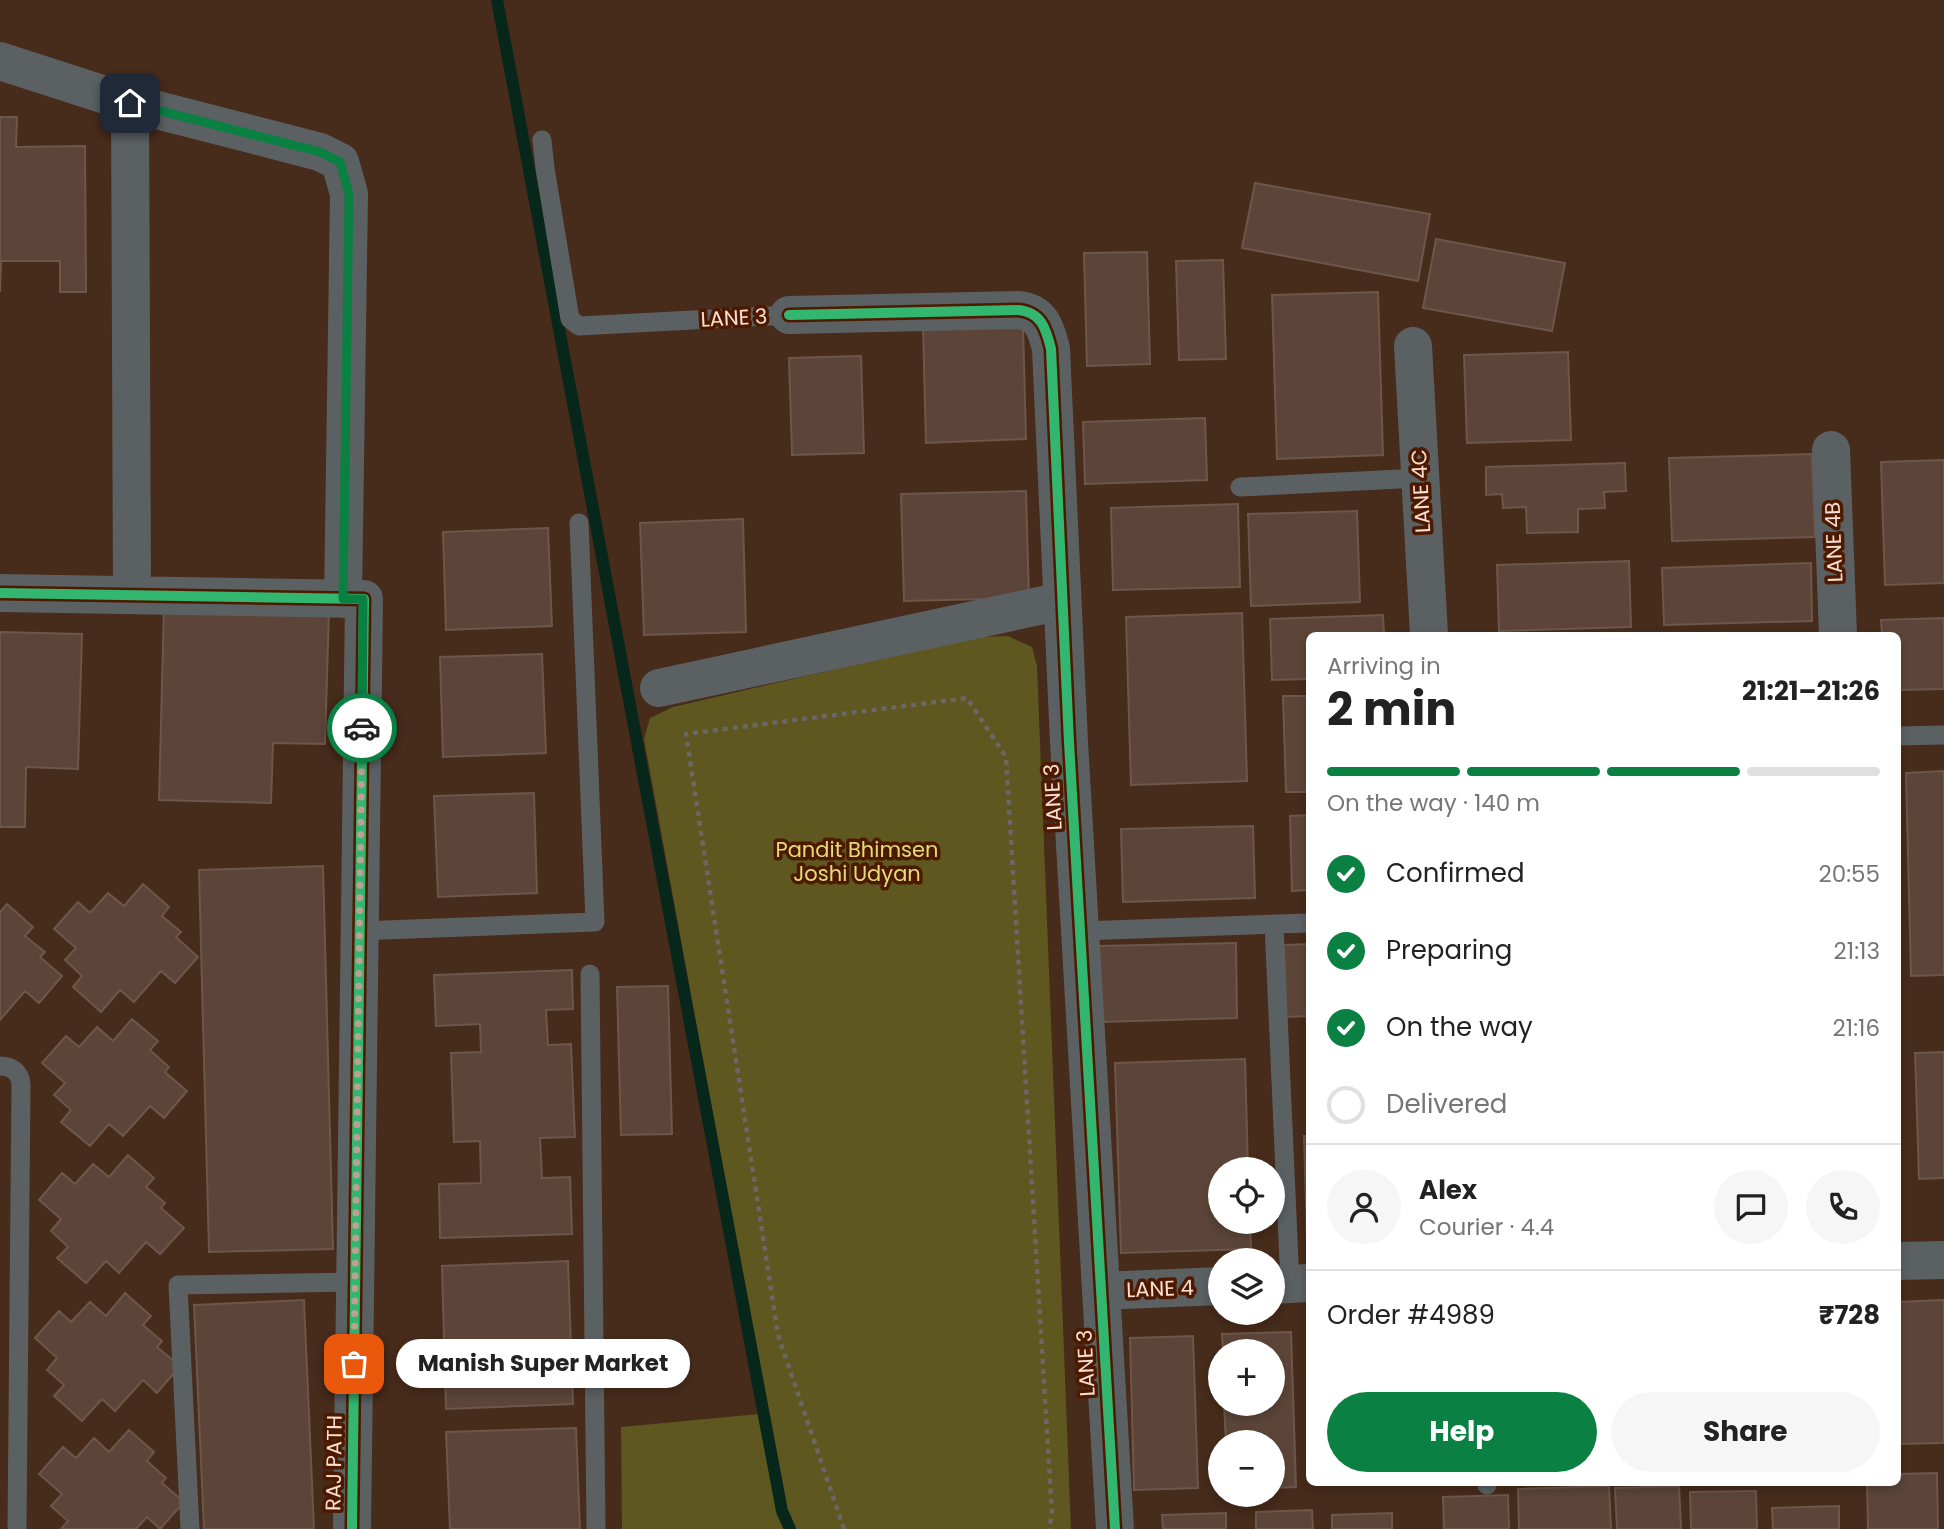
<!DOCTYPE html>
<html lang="en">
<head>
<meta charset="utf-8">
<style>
  :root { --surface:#fff; --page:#f6f6f6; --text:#222; --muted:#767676; --line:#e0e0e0; --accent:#0b8043 }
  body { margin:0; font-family:Poppins,sans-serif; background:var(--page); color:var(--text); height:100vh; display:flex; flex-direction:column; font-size:26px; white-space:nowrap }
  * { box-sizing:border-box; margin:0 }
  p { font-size:23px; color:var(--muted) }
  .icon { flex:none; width:38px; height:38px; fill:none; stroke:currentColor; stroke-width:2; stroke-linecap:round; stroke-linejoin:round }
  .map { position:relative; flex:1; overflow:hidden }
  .side { position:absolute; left:1306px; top:632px; width:595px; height:854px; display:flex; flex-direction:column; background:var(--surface); border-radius:10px; box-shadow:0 4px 10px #0003 }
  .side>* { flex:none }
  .controls { position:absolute; left:1208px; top:1157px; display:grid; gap:14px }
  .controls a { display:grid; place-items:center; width:77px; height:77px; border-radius:50%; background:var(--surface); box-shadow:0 4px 10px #0003; font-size:35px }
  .pin { position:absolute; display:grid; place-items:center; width:60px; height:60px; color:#fff; margin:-30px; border-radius:14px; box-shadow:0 4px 10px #0006 }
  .courier { position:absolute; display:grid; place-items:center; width:70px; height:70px; margin:-35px; border:5px solid #0b8043; border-radius:50%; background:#fff; color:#222; box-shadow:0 2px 9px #0007 }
  .bubble { position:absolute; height:49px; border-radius:24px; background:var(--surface); box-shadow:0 4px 10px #0003; font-size:23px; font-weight:700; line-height:49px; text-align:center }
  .head em { font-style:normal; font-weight:700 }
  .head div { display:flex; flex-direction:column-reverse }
  .head { display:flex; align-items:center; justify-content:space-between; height:119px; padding:0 21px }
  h1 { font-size:46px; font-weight:700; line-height:52px }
  .bar { display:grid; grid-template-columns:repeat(4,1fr); gap:10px 7px; align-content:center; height:84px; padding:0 21px }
  .bar i { height:9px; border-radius:5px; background:var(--line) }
  .bar .active { background:var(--accent) }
  .bar p { grid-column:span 4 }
  .line { display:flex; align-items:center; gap:18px; padding:0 21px; border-top:2px solid var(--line) }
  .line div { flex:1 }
  .round { display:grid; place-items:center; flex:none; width:74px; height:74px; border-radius:37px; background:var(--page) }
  ol { padding:0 21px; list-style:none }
  li { display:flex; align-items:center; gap:21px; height:77px }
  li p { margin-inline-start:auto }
  li .icon { padding:7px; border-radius:50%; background:var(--accent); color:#fff; stroke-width:4 }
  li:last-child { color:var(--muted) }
  li i { width:38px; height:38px; border:4px solid var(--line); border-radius:50% }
  .primary-button { display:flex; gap:14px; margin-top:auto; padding:14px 21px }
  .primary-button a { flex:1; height:80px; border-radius:42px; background:var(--accent); color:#fff; font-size:28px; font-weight:700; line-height:80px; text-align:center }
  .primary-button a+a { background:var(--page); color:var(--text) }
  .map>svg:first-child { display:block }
</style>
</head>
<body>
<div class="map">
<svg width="1944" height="1529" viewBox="0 0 1944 1529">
  <rect width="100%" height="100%" fill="#472b1b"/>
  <!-- green -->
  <path fill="#5e571f" d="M1008 636 1032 647 1037 666 1071 1529H622L621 1427 768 1413 644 739 650 718 673 707 974 637Z"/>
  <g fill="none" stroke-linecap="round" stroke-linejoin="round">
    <!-- stream -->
    <path stroke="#062719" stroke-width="12" d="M497 0 782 1511 790 1529"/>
  </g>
  <!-- building -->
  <path fill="#5c4538" stroke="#6d564a" stroke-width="2" d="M0 117H17L16 147 85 146 86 292H60V261H1L0 292Z
    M1255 183 1430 214 1418 281 1242 248Z
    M1436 239 1565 263 1552 331 1423 308Z
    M1147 252 1150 364 1087 366 1084 253Z
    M1223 260 1226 359 1179 360 1176 261Z
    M1378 292 1383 455 1277 459 1272 295Z
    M1023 326 1026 439 926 443 923 328Z
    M1568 352 1571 440 1467 443 1464 355Z
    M861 356 864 453 792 455 789 358Z
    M1205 418 1207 480 1085 484 1083 422Z
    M1812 454 1815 537 1672 541 1669 458Z
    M1944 460V583L1885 585 1881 462Z
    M1625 463 1626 491 1604 492 1605 508 1578 509V532L1527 533 1526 507 1503 508 1502 494 1486 495V467Z
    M1026 491 1029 598 904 601 901 494Z
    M1238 504 1240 587 1113 590 1111 508Z
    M1357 511 1360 602 1251 606 1248 514Z
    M743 519 746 632 644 635 640 523Z
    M548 528 552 626 446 630 443 532Z
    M1629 561 1631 627 1499 631 1497 565Z
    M1811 563 1812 621 1664 625 1662 568Z
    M164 606 329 610 325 744 273 743 271 803 159 800Z
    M1242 613 1247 781 1131 785 1126 617Z
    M1383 615 1384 635H1309V679L1272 680 1270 619Z
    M1944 618V689L1897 690V635H1882L1881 620Z
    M0 632 82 634 78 769 26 767 25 827H0Z
    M542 654 546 753 443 757 440 657Z
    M1283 696H1309V792H1286Z
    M1944 771V975L1911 976 1906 773Z
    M534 793 537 893 438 897 434 796Z
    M1309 815V890L1292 891 1290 816Z
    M1253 826 1255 898 1123 902 1121 829Z
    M323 866 333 1249 209 1252 199 870Z
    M143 884 169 907 162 916 181 932 176 937 198 957 175 983 161 971 134 1002 120 990 101 1012 73 987 82 976 65 960 76 948 54 929 78 902 90 913 108 893 124 906Z
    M7 904 33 927 25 936 45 952 40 957 62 976 39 1003 25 991 0 1020V912Z
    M1236 943 1237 1018 1100 1022 1098 946Z
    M1309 944V1016L1286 1017 1284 945Z
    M572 970 573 1009 546 1010 548 1045 571 1044 575 1137 540 1138 542 1178 570 1177 572 1234 440 1238 439 1184 481 1183 480 1141 454 1142 451 1053 481 1052 480 1024 436 1026 434 975Z
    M668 986 672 1134 621 1135 617 987Z
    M132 1019 158 1041 150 1050 169 1067 165 1072 187 1091 164 1118 150 1106 123 1136 109 1124 90 1146 61 1122 71 1110 54 1095 65 1083 42 1063 66 1036 79 1047 97 1027 113 1041Z
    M1944 1052V1178L1919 1179 1915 1053Z
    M1245 1059 1248 1169H1220V1222H1250L1251 1249 1121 1253 1115 1063Z
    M1304 1136H1309V1239H1307Z
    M128 1155 154 1178 146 1187 165 1203 161 1208 184 1228 160 1254 146 1242 119 1273 106 1261 86 1283 57 1258 68 1247 51 1231 61 1219 39 1200 62 1173 75 1184 93 1164 109 1177Z
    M568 1261 573 1404 446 1409 442 1266Z
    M125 1293 151 1316 143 1325 162 1341 157 1347 180 1366 157 1393 143 1380 115 1411 102 1399 82 1421 54 1396 64 1385 47 1370 57 1358 35 1338 59 1311 71 1322 90 1302 106 1316Z
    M304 1300 314 1529H204L194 1305Z
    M1944 1300V1443L1897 1444V1302Z
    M1291 1332 1296 1487 1272 1488V1442H1226L1224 1404H1272V1351H1223L1222 1334Z
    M1193 1336 1198 1488 1134 1490 1130 1338Z
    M576 1428 580 1529H450L446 1432Z
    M129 1430 154 1452 147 1461 166 1478 162 1483 184 1502 160 1529 147 1517 136 1529H61L68 1521 51 1506 62 1494 39 1474 63 1447 76 1458 94 1438 109 1452Z
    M1937 1473 1938 1529H1868L1867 1482H1897V1474Z
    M1609 1486 1611 1529H1519L1518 1489Z
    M1679 1486 1681 1529H1617L1615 1488Z
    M1756 1491 1757 1529H1691L1690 1492Z
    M1508 1495 1509 1529H1444L1443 1497Z
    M1839 1506V1529H1773L1772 1508Z
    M1312 1510 1313 1529H1256V1512Z
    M1226 1513V1529H1163L1162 1515Z
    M1392 1513V1529H1332V1515Z"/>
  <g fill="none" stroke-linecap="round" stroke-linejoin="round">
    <!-- path -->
    <path stroke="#6b6764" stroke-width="4.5" stroke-dasharray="5 5" stroke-linecap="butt" d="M844 1529 778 1335 686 734 967 698 1006 757 1052 1514 1049 1529"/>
    <!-- lane -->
    <path stroke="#5b6062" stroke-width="19" d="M542 140 545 168 570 319 579 326 789 315
      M1240 487 1420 478
      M1897 736 1944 735
      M1274 924 1290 1284
      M359 931 595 922 579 523
      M1080 931 1309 923
      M590 974 596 1529
      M0 1066C12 1066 20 1072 21 1084L17 1529
      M1487 1482V1485
      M190 1529 178 1285 355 1282"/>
    <!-- street -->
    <path stroke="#5b6062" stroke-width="38" d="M0 61 130 103 320 152 340 162 349 194 343 599
      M130 103 132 595
      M789 315 1018 310C1041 312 1046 328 1051 349L1069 742 1115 1529
      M1413 346 1429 635
      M1831 450 1838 635
      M0 593 364 599 352 1529
      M659 688 1062 601
      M1897 1261 1944 1260
      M1272 1285 1309 1283
      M1101 1291 1220 1286"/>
    <defs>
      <path id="cycleway" d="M789 315 1018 310C1041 312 1046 328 1051 349L1069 742 1115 1529
        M0 593 364 599 352 1529"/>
    </defs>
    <!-- cycleway casing -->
    <use href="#cycleway" stroke="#4d1a00" stroke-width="15"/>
    <!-- cycleway -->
    <use href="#cycleway" stroke="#33b770" stroke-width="10"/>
  </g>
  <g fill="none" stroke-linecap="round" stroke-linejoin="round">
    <!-- done -->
    <path stroke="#bba093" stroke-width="7" stroke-dasharray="0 12.6" d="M354 1364 362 728"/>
    <!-- route -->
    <path stroke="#0b8043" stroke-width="9" d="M130 103 320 152 340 162 349 194 343 599H363L362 728"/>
  </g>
  <g text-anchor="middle" stroke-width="7" stroke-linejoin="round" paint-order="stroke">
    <!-- street labels -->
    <g font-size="21" fill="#fadfd3" stroke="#4d1a00">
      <text transform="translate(734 318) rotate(-3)" y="7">LANE 3</text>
      <text transform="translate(1421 491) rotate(-93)" y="7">LANE 4C</text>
      <text transform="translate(1834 542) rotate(-92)" y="7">LANE 4B</text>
      <text transform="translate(1053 797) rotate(-93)" y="7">LANE 3</text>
      <text transform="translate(1160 1289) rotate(-2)" y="7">LANE 4</text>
      <text transform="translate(1086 1363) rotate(-93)" y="7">LANE 3</text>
      <text transform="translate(334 1463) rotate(-89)" y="7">RAJ PATH</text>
    </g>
    <!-- park labels -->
    <g font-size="21" fill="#e2dc7a" stroke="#4d1a00">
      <text x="857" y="857">Pandit Bhimsen<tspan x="857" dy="24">Joshi Udyan</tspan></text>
    </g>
  </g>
</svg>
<div class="controls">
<a><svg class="icon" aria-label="locate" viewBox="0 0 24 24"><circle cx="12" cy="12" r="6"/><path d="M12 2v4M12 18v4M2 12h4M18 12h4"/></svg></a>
<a><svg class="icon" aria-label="layers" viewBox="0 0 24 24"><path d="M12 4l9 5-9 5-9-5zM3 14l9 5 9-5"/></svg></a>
<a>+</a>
<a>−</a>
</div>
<div class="pin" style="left:354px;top:1364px;background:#ea580c"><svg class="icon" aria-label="bag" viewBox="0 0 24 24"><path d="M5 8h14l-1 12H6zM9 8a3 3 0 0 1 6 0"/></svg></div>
<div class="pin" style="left:130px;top:103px;background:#1f2937"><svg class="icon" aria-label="home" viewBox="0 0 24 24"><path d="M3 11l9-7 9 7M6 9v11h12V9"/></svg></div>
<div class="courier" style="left:362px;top:728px"><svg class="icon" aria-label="car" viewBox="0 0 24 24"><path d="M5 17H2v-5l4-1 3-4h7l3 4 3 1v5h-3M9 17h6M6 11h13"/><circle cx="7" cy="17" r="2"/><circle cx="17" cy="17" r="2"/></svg></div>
<div class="bubble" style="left:396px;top:1339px;width:294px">Manish Super Market</div>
<section class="side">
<div class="head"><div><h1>2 min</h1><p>Arriving in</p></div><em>21:21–21:26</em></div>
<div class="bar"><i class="active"></i><i class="active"></i><i class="active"></i><i></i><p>On the way · 140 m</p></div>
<ol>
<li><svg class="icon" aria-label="check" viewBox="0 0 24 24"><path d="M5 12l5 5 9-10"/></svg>Confirmed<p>20:55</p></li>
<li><svg class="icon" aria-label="check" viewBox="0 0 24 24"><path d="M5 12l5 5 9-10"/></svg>Preparing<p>21:13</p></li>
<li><svg class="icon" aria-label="check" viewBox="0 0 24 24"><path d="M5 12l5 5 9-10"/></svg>On the way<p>21:16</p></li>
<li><i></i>Delivered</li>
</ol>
<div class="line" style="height:126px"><a class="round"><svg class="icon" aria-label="person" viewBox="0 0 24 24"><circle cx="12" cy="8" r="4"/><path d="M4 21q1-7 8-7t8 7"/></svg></a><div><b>Alex</b><p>Courier · 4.4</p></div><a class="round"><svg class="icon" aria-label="chat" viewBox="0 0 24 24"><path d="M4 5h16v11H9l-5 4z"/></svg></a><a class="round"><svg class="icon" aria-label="phone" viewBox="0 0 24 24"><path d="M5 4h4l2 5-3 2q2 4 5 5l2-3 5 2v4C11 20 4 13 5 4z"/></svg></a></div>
<div class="line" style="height:91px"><div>Order #4989</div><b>₹728</b></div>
<div class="primary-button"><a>Help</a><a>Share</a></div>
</section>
</div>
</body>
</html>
